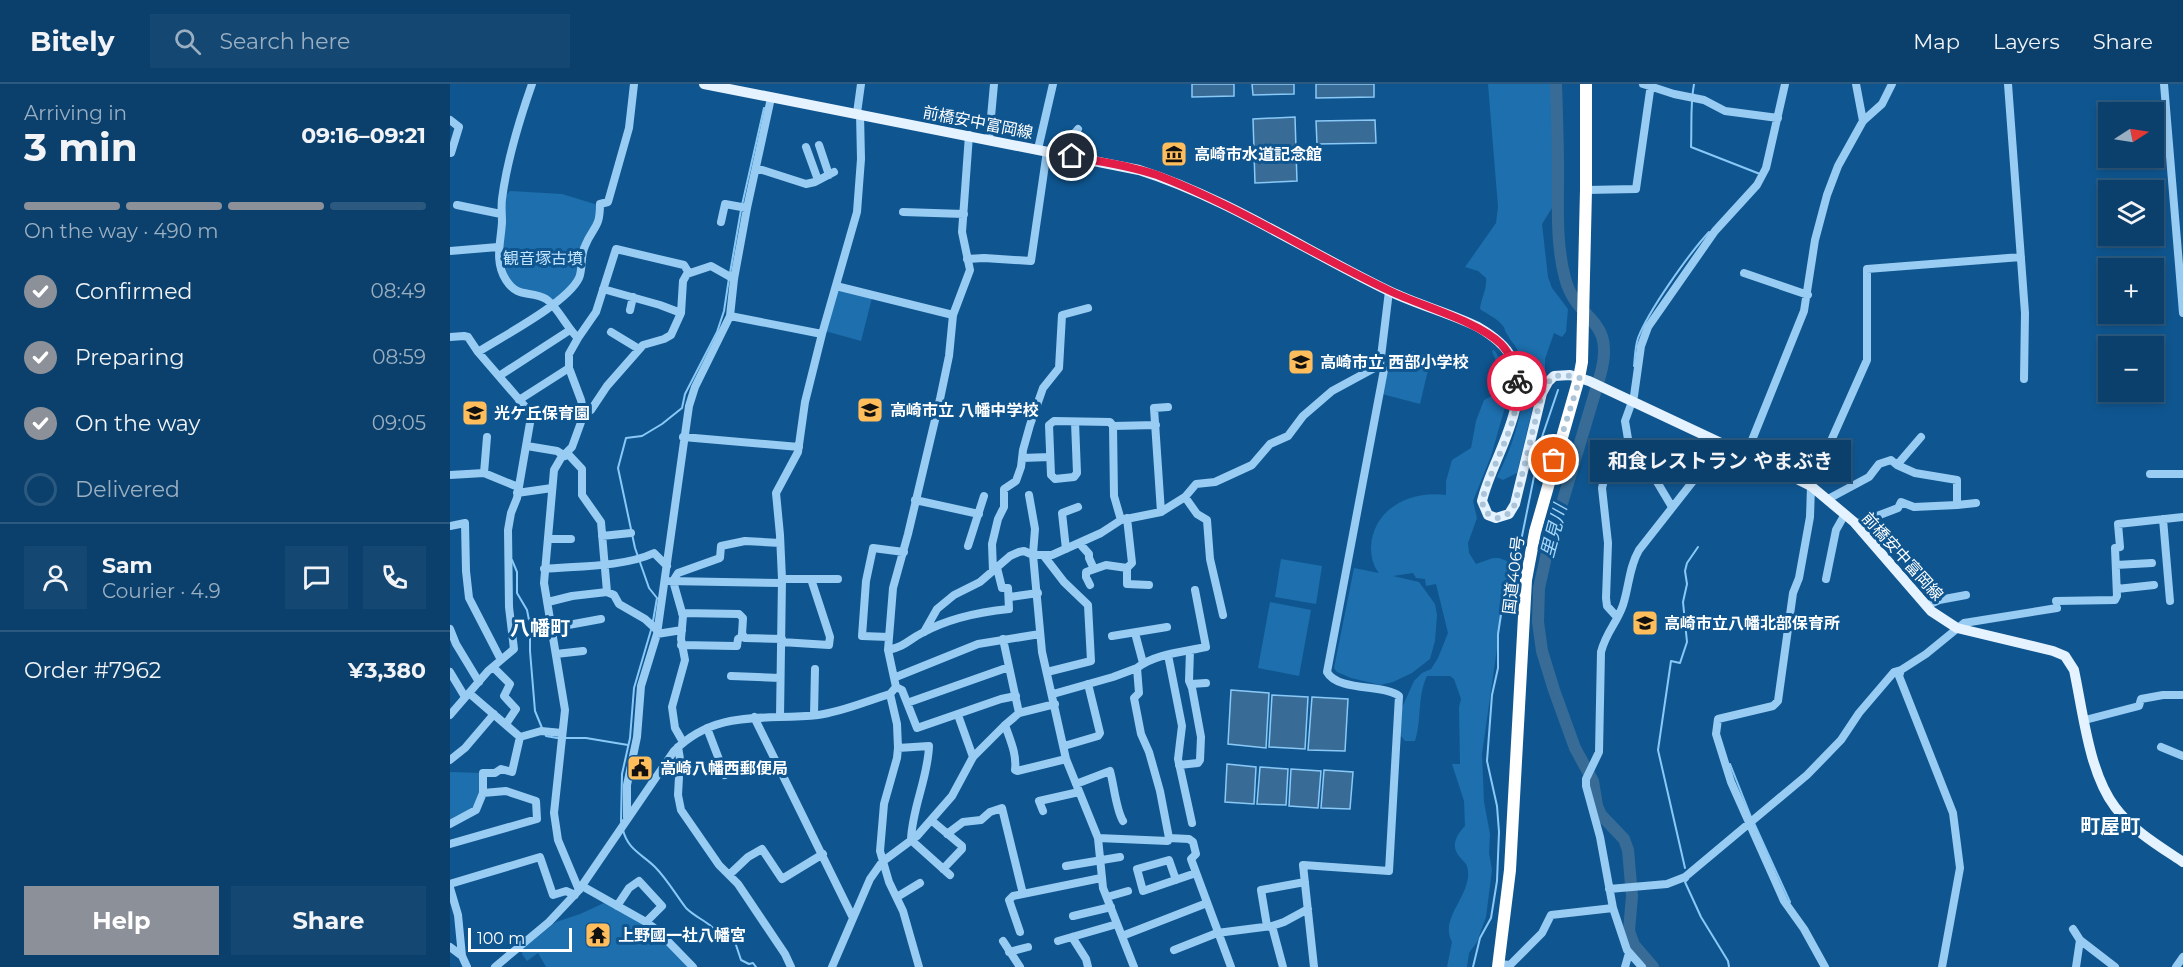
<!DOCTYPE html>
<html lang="en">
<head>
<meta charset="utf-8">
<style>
  :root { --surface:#0b406c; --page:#144772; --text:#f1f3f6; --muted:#9aafc2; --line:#2b597f; --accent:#8c9099 }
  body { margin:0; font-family:Montserrat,"Noto Sans JP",sans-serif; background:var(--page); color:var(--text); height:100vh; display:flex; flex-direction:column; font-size:22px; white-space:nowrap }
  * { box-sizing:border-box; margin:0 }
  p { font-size:20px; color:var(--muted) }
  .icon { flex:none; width:33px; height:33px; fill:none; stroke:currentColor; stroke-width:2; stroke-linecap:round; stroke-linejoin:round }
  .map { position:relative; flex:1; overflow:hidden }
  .drawer { display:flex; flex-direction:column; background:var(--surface); width:450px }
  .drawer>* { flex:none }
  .needle { width:39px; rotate:78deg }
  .fabs { position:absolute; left:1648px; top:18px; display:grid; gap:12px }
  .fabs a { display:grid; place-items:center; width:66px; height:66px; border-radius:0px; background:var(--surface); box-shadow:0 3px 9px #0003,0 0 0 2px var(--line); font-size:30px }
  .scale { position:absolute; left:18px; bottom:15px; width:104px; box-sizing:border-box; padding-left:6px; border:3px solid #fff; border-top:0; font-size:16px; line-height:21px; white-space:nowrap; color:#fff; -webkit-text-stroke:4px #0f5690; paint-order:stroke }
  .pin { position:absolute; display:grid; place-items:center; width:51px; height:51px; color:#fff; margin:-26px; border:3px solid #fff; border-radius:50%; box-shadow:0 2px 6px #0007 }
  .courier { position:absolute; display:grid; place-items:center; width:60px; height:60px; margin:-30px; border:4px solid #e11d48; border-radius:50%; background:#fff; color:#222; box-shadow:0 2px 8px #0007 }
  .bubble { position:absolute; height:42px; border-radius:0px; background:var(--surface); box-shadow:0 3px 9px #0003,0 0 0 2px var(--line); font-size:20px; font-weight:700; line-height:42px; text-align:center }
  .summary em { font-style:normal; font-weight:700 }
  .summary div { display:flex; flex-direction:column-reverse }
  .summary { display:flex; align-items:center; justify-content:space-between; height:102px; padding:0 24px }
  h1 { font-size:39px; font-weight:700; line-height:45px }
  .bar { display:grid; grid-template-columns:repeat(4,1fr); gap:9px 6px; align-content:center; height:72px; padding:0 24px }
  .bar i { height:8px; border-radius:4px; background:var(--line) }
  .bar .active { background:var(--accent) }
  .bar p { grid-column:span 4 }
  .line { display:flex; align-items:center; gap:15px; padding:0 24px; border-top:2px solid var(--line) }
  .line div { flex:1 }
  .round { display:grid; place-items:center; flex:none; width:63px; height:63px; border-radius:0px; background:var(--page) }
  ol { padding:0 24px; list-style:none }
  li { display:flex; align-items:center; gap:18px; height:66px }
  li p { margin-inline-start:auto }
  li .icon { padding:6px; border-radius:50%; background:var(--accent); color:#fff; stroke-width:4 }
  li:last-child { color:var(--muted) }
  li i { width:33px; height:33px; border:3px solid var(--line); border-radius:50% }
  .button { display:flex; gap:12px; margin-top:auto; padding:12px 24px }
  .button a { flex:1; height:69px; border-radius:0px; background:var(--accent); color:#fff; font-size:24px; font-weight:700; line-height:69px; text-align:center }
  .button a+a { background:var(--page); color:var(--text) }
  header { display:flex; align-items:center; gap:36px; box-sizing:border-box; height:84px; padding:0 30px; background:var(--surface); border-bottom:2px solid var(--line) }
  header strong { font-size:28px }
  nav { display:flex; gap:33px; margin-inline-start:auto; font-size:21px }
  .search { width:420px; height:54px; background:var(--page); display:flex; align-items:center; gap:15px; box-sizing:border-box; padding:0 21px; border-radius:0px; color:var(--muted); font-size:22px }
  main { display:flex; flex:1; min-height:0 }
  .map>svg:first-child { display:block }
</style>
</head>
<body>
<header>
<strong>Bitely</strong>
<div class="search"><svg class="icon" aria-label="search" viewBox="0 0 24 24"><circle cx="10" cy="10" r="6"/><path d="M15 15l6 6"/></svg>Search here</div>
<nav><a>Map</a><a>Layers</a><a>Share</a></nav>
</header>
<main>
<section class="drawer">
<div class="summary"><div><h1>3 min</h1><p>Arriving in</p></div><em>09:16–09:21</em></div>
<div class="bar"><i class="active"></i><i class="active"></i><i class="active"></i><i></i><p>On the way · 490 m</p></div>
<ol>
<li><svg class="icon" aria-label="check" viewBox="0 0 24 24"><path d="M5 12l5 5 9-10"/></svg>Confirmed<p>08:49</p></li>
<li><svg class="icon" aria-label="check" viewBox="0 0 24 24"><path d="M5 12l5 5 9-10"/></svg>Preparing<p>08:59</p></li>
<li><svg class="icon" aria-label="check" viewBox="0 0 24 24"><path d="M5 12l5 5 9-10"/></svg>On the way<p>09:05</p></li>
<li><i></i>Delivered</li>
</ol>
<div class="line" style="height:108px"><a class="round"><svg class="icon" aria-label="person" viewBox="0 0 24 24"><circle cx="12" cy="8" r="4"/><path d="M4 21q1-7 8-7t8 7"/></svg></a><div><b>Sam</b><p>Courier · 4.9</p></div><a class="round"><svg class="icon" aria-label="chat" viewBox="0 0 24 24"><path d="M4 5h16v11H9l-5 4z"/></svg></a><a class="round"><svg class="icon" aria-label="phone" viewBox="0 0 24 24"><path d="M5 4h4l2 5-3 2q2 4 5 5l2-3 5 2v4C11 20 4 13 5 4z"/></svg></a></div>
<div class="line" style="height:78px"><div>Order #7962</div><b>¥3,380</b></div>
<div class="button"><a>Help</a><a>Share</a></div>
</section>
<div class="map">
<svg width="1733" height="883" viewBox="0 0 1733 883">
  <rect width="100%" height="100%" fill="#0f5690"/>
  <!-- green -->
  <path fill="#1d6fae" d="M1038 0H1107L1108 20 1102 124 1092 140 1098 193 1102 204 1118 225 1116 248 1112 253 1104 249 1095 275V289L1089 297 1067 389 1053 396 1047 393C1065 358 1081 310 1069 270 1067 262 1061 258 1057 250 1054 246 1056 246 1053 242 1048 235 1037 230 1030 225 1031 214 1037 206 1036 194L1028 187 1015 183 1046 139 1048 123Z
    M60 107 112 110 148 121 128 192 117 205 103 217C89 212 69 209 59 197 46 180 54 133 55 112Z
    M390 206 422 214 411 257 375 247 386 208Z
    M1044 266 1053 279 1058 294V313L1041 372 1023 417 1027 434 1018 459 1019 469 1026 480 1043 474H1049L1057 477 1058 487 1032 670 1034 718 1040 750 1039 769 1042 786 1036 833 1027 858 1019 869 1017 883H997L1002 858C988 833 1025 809 1017 782 1015 777 1008 773 1006 767 1002 758 1009 748 1015 742L1014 717 1002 680H1010L1009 623 1011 615 1004 595 1000 592H977C967 612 972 636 965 657H955L951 652V626L964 597 972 589 981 585 988 574 998 549 986 500 976 502 975 495 966 494 963 489 943 492 969 498 985 520 987 531 985 557 980 575 962 589 943 598 930 601 901 594 887 588 884 584 904 484 929 489C923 482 921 472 921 463 923 424 961 406 996 411V397L1002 376 1021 364 1026 337 1034 316 1053 306 1051 290 1042 267Z
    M963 267 981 273 970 320 932 310C937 280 935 281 963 267Z
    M831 475 872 482 866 520 825 513Z
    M820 518 861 526 849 592 808 584Z
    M0 688 33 689 26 726 0 740Z
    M154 819 181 832 205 848 238 883H96L88 869 77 877 72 870 73 864 106 838 130 830Z"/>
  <!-- water -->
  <path fill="#386c96" stroke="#8ac9f7" stroke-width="1.5" d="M742 0H784V12L742 13Z
    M802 0H844V10L803 11Z
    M866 0H924V13L866 14Z
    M845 33 846 65 804 66 803 35Z
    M925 36 926 59 867 60 866 37Z
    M846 67 847 97 805 99 804 68Z
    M781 606 819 609 816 664 778 660Z
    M822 611 858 613 855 665 819 663Z
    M862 613 898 615 895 667 858 666Z
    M777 680 806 683 804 720 775 718Z
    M810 683 838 685 836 721 807 720Z
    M841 685 871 687 868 724 839 722Z
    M874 686 903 688 900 725 871 724Z"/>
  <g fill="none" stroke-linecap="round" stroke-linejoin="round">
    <!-- stream -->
    <path stroke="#8ac9f7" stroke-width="2" d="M1244 0C1240 21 1242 42 1241 63L1310 90
      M292 121 314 24
      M280 189 291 126
      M1184 282C1185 273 1185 263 1188 254 1199 226 1238 171 1259 148
      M62 476 67 488V509L77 526 80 541V567L85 627 92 644
      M203 537 207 514 199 504 185 464 168 384 176 354 192 352 212 340 232 324 235 310 267 248 274 227 279 194
      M95 649 96 652 107 654H136L178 661
      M1280 680 1301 733
      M171 738 172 690 180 654 184 604 201 546
      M1304 739 1340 818
      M173 746C178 766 192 770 205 783 217 795 226 811 236 824 244 832 254 836 262 843 266 848 269 854 272 859L285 858 291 876 299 880 303 879 306 883
      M1235 784 1208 666 1221 577 1230 579 1237 558 1233 518 1237 500 1235 487 1237 479 1248 463
      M1238 795 1235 798 1251 833 1278 877 1279 883
      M1023 883 1030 854 1041 834 1047 797 1049 748 1047 722 1037 677 1042 611 1048 584V550L1052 524 1059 502 1060 488 1070 462 1092 353 1108 306"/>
    <!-- river -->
    <path stroke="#386c96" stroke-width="12" d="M1106 0C1107 29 1108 59 1108 88 1108 122 1106 161 1115 194 1127 240 1167 232 1150 292L1096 473 1089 504 1088 538 1092 567 1104 606 1125 664 1143 697 1147 722 1151 731 1174 755 1178 766 1182 812 1179 847 1184 861 1203 883"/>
    <!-- minor -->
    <path stroke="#99ccf3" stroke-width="8" d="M82 0C69 37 57 76 52 115 51 123 52 130 52 138 51 158 44 177 56 196 68 215 80 206 96 215 107 222 117 244 128 254
      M1193 0 1224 10 1254 16 1275 27 1328 34
      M1406 0 1413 37
      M1558 0 1575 229 1574 295
      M1714 0 1733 229
      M407 29 411 0
      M0 36 9 43 1 69
      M519 51 512 148 520 186 503 231 499 272 490 315 458 450 443 504 438 566 446 603 452 606 467 644 551 615 566 612
      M539 55 544 0
      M369 61 379 91
      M356 63 368 96
      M588 65 603 0
      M608 69 628 45
      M306 84 356 100 365 98 384 88
      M1136 106 1186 105 1201 0
      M7 121 51 130
      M453 128 514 130
      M271 138 275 120 297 124
      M0 167 48 163
      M517 175 534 174 581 177 597 67
      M1294 189 1358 211
      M386 202 503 231
      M153 205 210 221 231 229
      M180 226 183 213
      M280 232 372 250
      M161 248 189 265
      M0 253 14 252 18 253 28 268 79 327 81 333 67 414 61 429 58 446 59 523 64 565 38 587 0 631
      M28 268C53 252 117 219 129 194 133 185 130 172 135 162 143 142 150 145 150 120L158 118 179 44 184 0
      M49 292 120 246
      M69 316 119 284
      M134 330 141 326 157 302 193 261 214 255 221 251 231 229 233 197 237 190 261 182 284 195
      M625 338 627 389 624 393 605 395 601 391 599 341 604 337 660 338 663 342
      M233 353 349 363
      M1471 353 1447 381 1465 389 1507 396V421L1526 419
      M1179 361 1191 371 1222 423
      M77 362 107 367 115 372
      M1296 371 1354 227 1365 156 1377 111 1388 82 1413 37 1432 20 1442 0
      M572 374 600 373
      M34 389 37 353
      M1700 390H1733
      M0 391 34 389 68 403
      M67 409 102 404
      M579 411 585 445 583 470
      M735 413 747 430 757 436 760 475 773 531
      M1378 415 1419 393 1429 380 1441 376 1447 381
      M465 416 529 430
      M711 428 704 324 718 323
      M1713 435 1720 517
      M671 436 664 412 663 342 706 341
      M1406 440 1448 424 1451 418 1464 423 1507 421
      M0 442 15 439 16 487 19 514 51 576
      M152 452 181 449
      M98 455H121
      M630 460 639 470V474L644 485
      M518 462 534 412
      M616 465 612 429 628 423
      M594 472 614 498 638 521 641 577 597 588
      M1666 481 1702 479
      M677 484V500L699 501
      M94 485C128 482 174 483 204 469L217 482
      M543 487 542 460 548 435 554 423V405L566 397 571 383 573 366 580 341 593 304 609 284 612 231 638 224
      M332 495H388
      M1376 495 1386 446 1395 430
      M218 497 331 499
      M640 501 636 493V488L656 481 677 484 682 479 677 434
      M1667 505 1704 501
      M157 508 164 511 169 520 195 535 207 546
      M560 513 588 509
      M1606 517 1665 516 1667 512 1665 464 1670 463 1668 440 1733 433
      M98 518 122 512 157 508 151 438 132 411V385L118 370
      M1476 522 1489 516 1516 511
      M232 529 289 530 293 534 292 550 295 554 332 555
      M1167 533 1157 522 1156 514 1158 459 1152 404 1158 380 1172 373 1179 361 1175 337 1184 312 1191 262 1198 243 1265 147 1307 101 1316 84 1335 0
      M102 544 151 535
      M0 545 6 560 29 598
      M474 548 487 525 504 511 530 498 560 472 569 468 574 467 583 471
      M685 549 693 579
      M207 550 232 546
      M662 552 717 543
      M439 553 412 552 416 497 423 464 454 468
      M553 555 569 629
      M331 558 379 561 380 553 361 495
      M231 561 285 562H287L288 555 293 552
      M438 566C456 562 458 556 472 549 499 534 529 528 559 525L558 504H552L547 484
      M106 570 133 567
      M718 571 732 642 728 675 742 739
      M43 583 60 600 54 612 66 625 56 640
      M687 584C705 570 733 568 756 563L745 506
      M1451 586 1449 592 1503 729 1510 784 1492 883
      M0 588 15 613
      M281 592 330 594
      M446 593 528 560 590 550
      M741 600 756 599
      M19 609 70 653 91 647 112 649
      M440 610 447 640 448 664 447 674 434 720 430 767 439 798 453 827 469 883
      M603 610 663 593 687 584 689 609 684 614 691 650 699 668 710 707 719 754
      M457 619 559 583
      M364 631 365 585
      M508 631 523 673
      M304 633 403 834
      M330 633 332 495 330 451 326 409 348 368 355 318 372 250 407 128 411 75 410 30
      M1635 636 1689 622 1691 615 1713 611H1733
      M555 641C560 656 567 670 565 686L567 687 616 675
      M257 644 275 691
      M233 658 225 644 222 623 235 576 231 555 233 532 223 497 228 489 270 474 271 462 295 457 330 459
      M614 662 648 652 650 649 638 600
      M228 663 230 675 228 711 231 726 269 781 288 800 335 870 341 883
      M1711 663 1733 672
      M448 664 479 662C478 694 462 724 461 756L500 791
      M0 676 15 664 44 630
      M729 681 748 679 750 676 751 653 742 604 739 597 740 566
      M626 700 660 687C664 701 666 726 673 737
      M593 727 589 717 629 708
      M177 733V701L187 653 191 602 207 550 239 322 245 303 280 232 284 195 297 124 321 14
      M481 736 512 762V765L493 785
      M0 740 26 726 33 709V689H45L51 685 62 688 70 653
      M497 750 513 738 531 736 540 728 552 724 573 810
      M648 754 718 757 719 754 739 755 743 758 746 770 741 775 781 883
      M0 760 87 735 86 717 56 707 33 709
      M616 782 670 773
      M279 791 298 773 312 765 332 795 373 770
      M726 796 719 776 687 785 693 807 746 789
      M0 800 90 773 103 811 116 807 125 811
      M132 802 196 838 207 846 243 883
      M0 804 8 831 12 872 17 883
      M1159 805 1217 800 1235 793 1357 691 1391 656 1409 629 1444 588 1451 586 1476 570 1514 539 1607 524
      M129 806 108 756 104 729 115 626 94 499 104 386 111 374 122 363 134 330 131 316 119 284V270L128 254 146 228 166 165 234 181 239 189
      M447 813 470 799
      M657 813 678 807
      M167 822 179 804 189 797 212 822 196 838
      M623 832 661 823
      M817 842 811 806 855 798
      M822 842 833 883
      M1623 845 1630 856 1665 883
      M570 848 559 816 563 812 651 794
      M672 852 757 819
      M622 853 636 875 638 883
      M553 857 570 883
      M608 857 667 840
      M0 863 12 872
      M724 866 767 849 822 842 834 838 858 825
      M559 868 578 863
      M1049 880 1060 881 1092 849 1101 831 1163 824
      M45 883 99 838 129 806 224 667C267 624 315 637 368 631 392 628 417 617 440 610L446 603
      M382 883 420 795 432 778 467 752 502 712 523 673 555 641 569 629 605 620
      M684 883 653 804 648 754 616 675 592 568 583 471H602L651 449 671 436 711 428 735 413 746 400 765 398 802 381 820 360 838 352 853 332 882 307 930 281 939 207
      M864 883 853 781 939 787 949 612C935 600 888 608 877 588L934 286 930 281
      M1175 883 1179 869
      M1192 883 1177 866 1163 824 1150 753 1136 702V695L1149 668 1151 568C1156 548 1167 539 1173 521 1179 503 1179 483 1189 466L1273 359
      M1375 883 1354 845 1334 817 1281 698 1266 650 1268 635 1323 622 1328 617 1343 509 1349 494 1360 433 1361 402 1364 395 1417 276V185L1571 173
      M1626 883 1630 856
      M1726 883 1733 873"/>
    <!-- major -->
    <path stroke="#e5f2ff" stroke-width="10" d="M254 0 689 86C775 113 858 168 939 207 968 221 1000 229 1028 243 1040 250 1055 261 1061 273 1084 318 1042 374 1032 417L1038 431 1046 434 1059 430 1065 420 1092 309 1098 298 1104 292 1120 291 1139 297 1337 390 1361 402 1404 438 1481 527 1507 544 1603 567 1615 572 1624 586C1633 628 1639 689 1665 723 1682 746 1709 762 1733 778"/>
    <!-- highway -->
    <path stroke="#fff" stroke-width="12" d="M1048 883 1060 786 1076 496 1085 448 1129 294 1132 278 1136 106V0"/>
  </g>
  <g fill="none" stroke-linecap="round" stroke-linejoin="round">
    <!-- done -->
    <path stroke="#abc4d8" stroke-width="6" stroke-dasharray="0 10.8" d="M1067 297C1071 339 1042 378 1032 417 1036 439 1056 439 1065 420L1092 309C1102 289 1108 289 1130 294L1104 376"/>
    <!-- route -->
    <path stroke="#e11d48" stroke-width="8" d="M622 72C650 78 679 81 707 91 788 122 862 170 940 207 971 222 1028 237 1051 260 1061 270 1065 283 1067 297"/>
  </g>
  <!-- icons -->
  <defs>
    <symbol id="museum-square" viewBox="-11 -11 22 22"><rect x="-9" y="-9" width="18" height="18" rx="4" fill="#ffbd5b" stroke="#0f5690"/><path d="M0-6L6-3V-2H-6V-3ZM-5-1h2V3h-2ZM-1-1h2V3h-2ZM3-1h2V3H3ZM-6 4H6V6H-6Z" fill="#111"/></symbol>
    <symbol id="school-square" viewBox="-11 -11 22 22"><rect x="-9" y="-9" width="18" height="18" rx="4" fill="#ffbd5b" stroke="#0f5690"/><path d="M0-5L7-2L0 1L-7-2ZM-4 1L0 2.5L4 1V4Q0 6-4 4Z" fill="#111"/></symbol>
    <symbol id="civic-square" viewBox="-11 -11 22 22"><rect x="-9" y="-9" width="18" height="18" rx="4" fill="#ffbd5b" stroke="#0f5690"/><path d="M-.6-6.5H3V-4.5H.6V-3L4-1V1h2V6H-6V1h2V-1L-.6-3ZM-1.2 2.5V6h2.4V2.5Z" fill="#111"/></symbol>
    <symbol id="temple-square" viewBox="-11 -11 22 22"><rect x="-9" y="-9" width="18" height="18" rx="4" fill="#ffbd5b" stroke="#0f5690"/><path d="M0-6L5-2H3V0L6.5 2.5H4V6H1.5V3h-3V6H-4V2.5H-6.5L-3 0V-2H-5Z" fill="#111"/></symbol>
  </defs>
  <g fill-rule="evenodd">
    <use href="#museum-square" x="709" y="55" width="30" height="30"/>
    <use href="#school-square" x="836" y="263" width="30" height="30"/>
    <use href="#school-square" x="405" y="311" width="30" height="30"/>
    <use href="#school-square" x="10" y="314" width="30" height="30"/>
    <use href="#school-square" x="1180" y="524" width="30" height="30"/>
    <use href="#civic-square" x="175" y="669" width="30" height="30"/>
    <use href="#temple-square" x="133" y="836" width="30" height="30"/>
  </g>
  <g text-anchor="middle" stroke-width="6" stroke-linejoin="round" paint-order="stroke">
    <!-- street labels -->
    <g font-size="16" fill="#fff" stroke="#0f5690">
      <text transform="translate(528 38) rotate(11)" y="6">前橋安中富岡線</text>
      <text transform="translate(1453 472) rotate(48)" y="6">前橋安中富岡線</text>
      <text transform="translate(1063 491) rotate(-83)" y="6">国道406号</text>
    </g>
    <!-- poi labels -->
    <g font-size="16" font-weight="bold" fill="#fff" stroke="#0f5690" text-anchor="start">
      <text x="744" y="76">高崎市水道記念館</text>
      <text x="870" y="284">高崎市立 西部小学校</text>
      <text x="440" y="332">高崎市立 八幡中学校</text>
      <text x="44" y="335">光ケ丘保育園</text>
      <text x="1214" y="545">高崎市立八幡北部保育所</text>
      <text x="210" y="690">高崎八幡西郵便局</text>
      <text x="168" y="857">上野國一社八幡宮</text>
    </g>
    <!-- park labels -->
    <g font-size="16" fill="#c0e3fe" stroke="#0f5690">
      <text x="93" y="180">観音塚古墳</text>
    </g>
    <!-- water labels -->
    <g font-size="18" font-style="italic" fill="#a5d6fa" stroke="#0f5690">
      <text transform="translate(1104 447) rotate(-75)" y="6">里見川</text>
    </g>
    <!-- quarter labels -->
    <g font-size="20" font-weight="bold" fill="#fff" stroke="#0f5690">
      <text x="90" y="551">八幡町</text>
      <text x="1660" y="749">町屋町</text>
    </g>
  </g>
</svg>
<div class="fabs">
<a><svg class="needle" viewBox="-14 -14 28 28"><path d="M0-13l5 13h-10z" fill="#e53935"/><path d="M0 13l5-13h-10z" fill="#9aafc2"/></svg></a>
<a><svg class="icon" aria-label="layers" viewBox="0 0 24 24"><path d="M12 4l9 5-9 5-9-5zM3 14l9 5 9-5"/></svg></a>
<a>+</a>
<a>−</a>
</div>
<div class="scale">100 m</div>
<div class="pin" style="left:1104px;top:376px;background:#ea580c"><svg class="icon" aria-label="bag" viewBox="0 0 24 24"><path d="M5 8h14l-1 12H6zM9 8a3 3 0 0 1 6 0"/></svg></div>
<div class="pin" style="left:622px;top:72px;background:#1f2937"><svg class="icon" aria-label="home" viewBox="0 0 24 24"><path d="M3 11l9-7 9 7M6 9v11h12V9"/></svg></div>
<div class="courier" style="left:1067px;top:297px"><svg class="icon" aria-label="bike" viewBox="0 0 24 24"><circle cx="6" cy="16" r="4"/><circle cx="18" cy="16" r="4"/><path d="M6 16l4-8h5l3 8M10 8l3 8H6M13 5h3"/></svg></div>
<div class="bubble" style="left:1140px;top:356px;width:261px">和食レストラン やまぶき</div>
</div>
</main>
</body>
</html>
